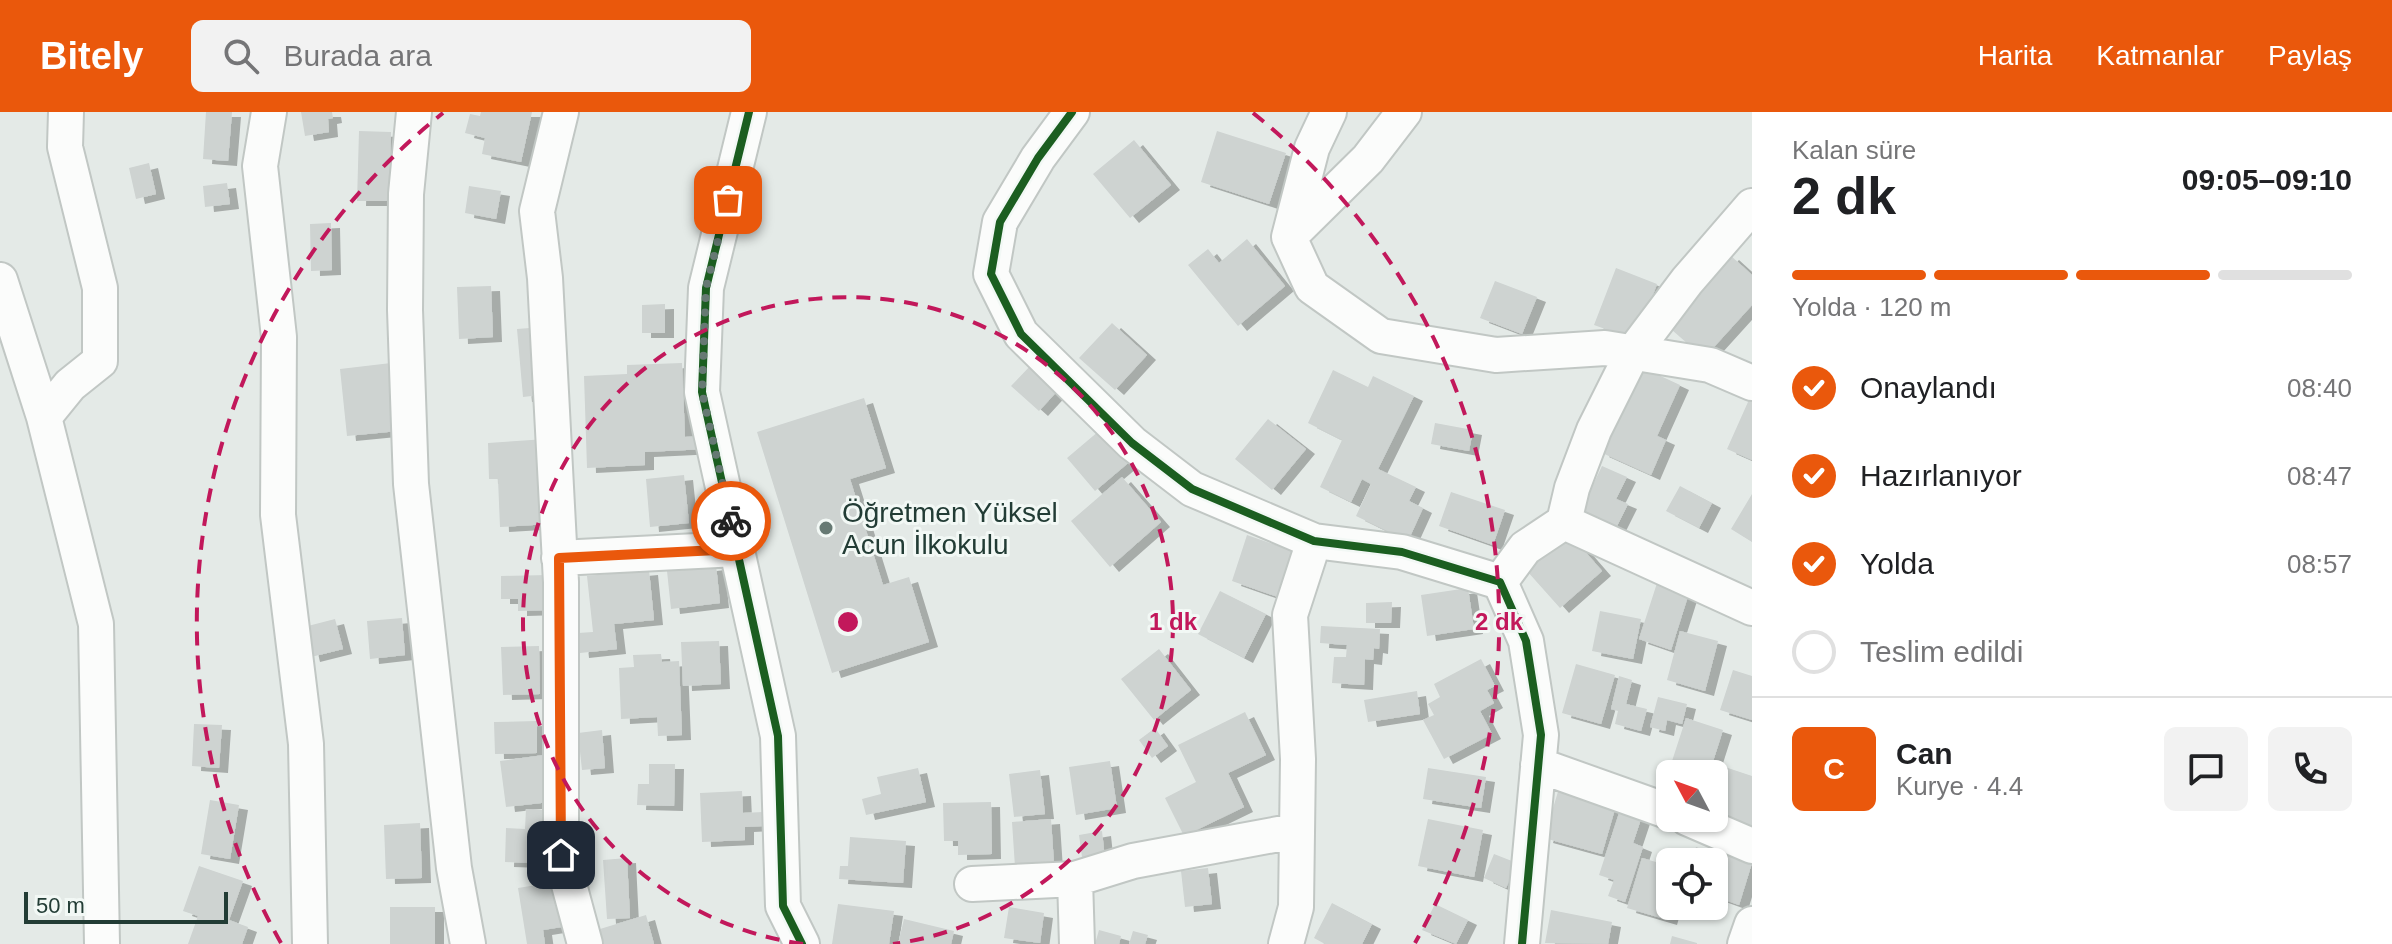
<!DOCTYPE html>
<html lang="tr">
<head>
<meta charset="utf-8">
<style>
  :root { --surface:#fff; --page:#f2f2f2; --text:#202124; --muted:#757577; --line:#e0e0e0; --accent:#ea580c }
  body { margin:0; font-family:Helvetica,sans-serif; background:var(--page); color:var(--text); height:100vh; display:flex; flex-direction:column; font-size:30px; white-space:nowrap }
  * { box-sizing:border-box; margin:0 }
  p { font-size:26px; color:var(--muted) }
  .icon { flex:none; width:44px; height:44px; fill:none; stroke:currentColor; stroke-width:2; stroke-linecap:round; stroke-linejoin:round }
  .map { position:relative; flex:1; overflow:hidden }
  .side { display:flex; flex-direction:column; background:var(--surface); width:640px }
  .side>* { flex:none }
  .needle { width:52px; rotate:311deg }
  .buttons { position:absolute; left:1656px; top:648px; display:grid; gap:16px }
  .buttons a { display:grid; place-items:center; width:72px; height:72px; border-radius:12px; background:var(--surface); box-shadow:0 2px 6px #0004; font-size:40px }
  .scale { position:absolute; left:24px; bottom:20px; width:204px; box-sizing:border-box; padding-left:8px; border:4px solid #223c35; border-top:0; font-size:22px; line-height:28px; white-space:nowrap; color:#223c35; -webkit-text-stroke:6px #f2f8f5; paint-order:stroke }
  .pin { position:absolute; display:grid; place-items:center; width:68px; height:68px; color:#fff; margin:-34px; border-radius:16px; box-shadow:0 4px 12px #0006 }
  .courier { position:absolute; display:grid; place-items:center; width:80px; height:80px; margin:-40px; border:6px solid #ea580c; border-radius:50%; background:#fff; color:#222; box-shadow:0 2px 10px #0007 }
  .headline em { font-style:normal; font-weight:600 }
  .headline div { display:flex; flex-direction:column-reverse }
  .headline { display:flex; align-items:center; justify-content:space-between; height:136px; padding:0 40px }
  h1 { font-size:52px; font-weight:600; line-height:60px }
  .bar { display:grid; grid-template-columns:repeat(4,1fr); gap:12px 8px; align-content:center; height:96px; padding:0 40px }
  .bar i { height:10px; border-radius:6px; background:var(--line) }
  .bar .active { background:var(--accent) }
  .bar p { grid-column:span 4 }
  .line { display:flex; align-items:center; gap:20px; padding:0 40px; border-top:2px solid var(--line) }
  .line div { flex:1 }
  .round { display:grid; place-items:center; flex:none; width:84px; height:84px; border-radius:12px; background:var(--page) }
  ol { padding:0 40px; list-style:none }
  li { display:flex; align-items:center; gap:24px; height:88px }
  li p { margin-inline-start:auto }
  li .icon { padding:8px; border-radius:50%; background:var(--accent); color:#fff; stroke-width:4 }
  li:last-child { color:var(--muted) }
  li i { width:44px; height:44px; border:4px solid var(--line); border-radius:50% }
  header { display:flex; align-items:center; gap:48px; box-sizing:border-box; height:112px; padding:0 40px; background:var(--accent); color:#fff }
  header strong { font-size:38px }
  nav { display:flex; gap:44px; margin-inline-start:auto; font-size:28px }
  .search { width:560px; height:72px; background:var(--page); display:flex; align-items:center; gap:20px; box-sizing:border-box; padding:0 28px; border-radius:12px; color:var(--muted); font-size:30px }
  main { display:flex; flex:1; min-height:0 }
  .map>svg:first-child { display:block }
</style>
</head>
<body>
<header>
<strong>Bitely</strong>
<div class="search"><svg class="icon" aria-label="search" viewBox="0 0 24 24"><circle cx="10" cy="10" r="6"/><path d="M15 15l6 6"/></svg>Burada ara</div>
<nav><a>Harita</a><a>Katmanlar</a><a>Paylaş</a></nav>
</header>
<main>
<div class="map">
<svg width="1752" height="832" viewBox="0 0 1752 832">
  <defs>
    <filter id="shadow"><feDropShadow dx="9" dy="5" stdDeviation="0" flood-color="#0004"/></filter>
  </defs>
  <rect width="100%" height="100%" fill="#e4eae7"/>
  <!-- building -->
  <path fill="#ced3d1" filter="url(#shadow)" d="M206 0H232L228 49 203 47Z
    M301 0H332L333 6 328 7 329 20 305 24Z
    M481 0H532L521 50 482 42 485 26 465 21 470 2 480 4Z
    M359 19 391 20 389 89H357Z
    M1217 19 1286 41 1269 92 1201 70Z
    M1134 28 1171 73 1130 106 1093 62Z
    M149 51 156 82 136 87 129 56Z
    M227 71 230 92 205 95 203 74Z
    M469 74 501 79 496 107 465 101Z
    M331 111 332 158 311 159 310 112Z
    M1247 127 1285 174 1238 214 1188 153 1208 137 1219 151Z
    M1730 143 1752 163V193L1704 246 1664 211Z
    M1616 156 1657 172 1636 228 1594 213Z
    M1495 169 1537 185 1522 222 1480 206Z
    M491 174 493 225 459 227 457 175Z
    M665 192V221H642V193Z
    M1112 211 1147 243 1115 278 1079 246Z
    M543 215 549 282 523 285 517 217Z
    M391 251 398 319 347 324 340 257Z
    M682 251 685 325 707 324V337L645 340V353L587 356 584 264 627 262V253Z
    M1033 251 1060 276 1039 299 1011 274Z
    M1639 254 1680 273 1657 324 1666 328 1651 363 1600 340Z
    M1333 258 1368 275 1373 264 1414 284 1378 357 1416 375 1409 389 1423 396 1408 429 1356 404 1371 372 1362 367 1351 390 1320 375 1342 328 1308 311Z
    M1752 281V348L1727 337Z
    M864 286 886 356 850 367 883 473 909 465 929 530 832 561 757 320Z
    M1268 307 1306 337 1272 378 1235 347Z
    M1435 311 1473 318 1469 339 1431 332Z
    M1106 313 1134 346 1095 379 1067 346Z
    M546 327 550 412 500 415 498 367H489L488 331Z
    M1602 354 1627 365 1616 387 1628 392 1616 416 1580 400Z
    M684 363 689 411 650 415 646 367Z
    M1122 365 1161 410 1110 455 1071 409Z
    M1680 374 1712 391 1699 416 1666 399Z
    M1451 380 1505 398 1493 433 1439 414Z
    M1752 382V430L1731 417Z
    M1569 421 1602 459 1560 496 1527 459Z
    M1247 423 1296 440 1281 486 1232 469Z
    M716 453 720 491 671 497 667 459Z
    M649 458 654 508 614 512 617 537 580 541 578 521 593 520 587 464Z
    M550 463 551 498 518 499V487H501V464Z
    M1657 471 1689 481 1671 538 1639 527Z
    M1468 476 1474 517 1427 524 1421 483Z
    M1220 479 1266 502 1244 546 1198 522Z
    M1392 490 1391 511H1366V491Z
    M1600 499 1641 507 1633 547 1592 539Z
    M402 506 405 543 370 547 367 509Z
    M335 507 343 537 311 545 304 515Z
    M1321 514 1380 517 1379 537 1374 536 1373 548 1365 547 1364 573 1332 571 1334 545H1346L1347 533 1320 531Z
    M1680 519 1718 529 1705 579 1667 568Z
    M719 529 721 572 683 574 681 530Z
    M539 534 540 582 503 583 501 535Z
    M1159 537 1191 578 1154 608 1121 567Z
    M661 542 662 550 679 549 682 623 658 624 657 605 621 607 619 556 634 555 633 543Z
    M1481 547 1495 574 1487 578 1494 591 1480 599 1492 622 1444 647 1423 608 1434 603 1428 592 1440 585 1434 572Z
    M1576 552 1615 563 1601 612 1562 601Z
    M1733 558 1752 564V608L1720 598Z
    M1619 564 1632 568 1626 592 1647 597 1641 619 1615 612 1618 599 1611 597Z
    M1417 579 1420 602 1368 610 1364 588Z
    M1658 585 1687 592 1682 612 1667 608 1665 619 1650 615Z
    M1245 600 1266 643 1228 661 1244 695 1184 724 1165 686 1196 670 1178 633Z
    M1686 606 1723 618 1709 662H1670V686L1661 683Z
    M537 609V641L495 642 494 610Z
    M194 612 222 613 219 656 192 654Z
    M1155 616 1168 634 1152 646 1139 628Z
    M602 618 605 656 582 658 578 621Z
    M544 643 550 690 506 695 500 649Z
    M1110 649 1117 696 1076 703 1069 655Z
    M649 652H675L674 694 637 693 638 672H649Z
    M1725 655 1752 664V723L1715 711 1722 692 1714 689V686Z
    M918 656 926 690 866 703 862 687 881 682 877 665Z
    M1428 656 1486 665 1481 696 1423 687Z
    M1040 658 1045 702 1014 705 1009 662Z
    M1560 673 1617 690 1602 742 1544 726Z
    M742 679 743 701 763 700V714L745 715V728L702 730 700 681Z
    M210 688 239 693 230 747 201 742Z
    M991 690 992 742 958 743V729H944L943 691Z
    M1622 692 1644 698 1633 731 1643 735 1625 790 1608 784 1614 768 1599 763Z
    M526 697 547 698 545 725H533L532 751 505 750 506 716 525 717Z
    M1051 707 1054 752 1015 755 1012 710Z
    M1428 707 1483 718 1474 765 1418 754Z
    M420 711 422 766 386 767 384 713Z
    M1102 719 1106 756 1084 760 1079 723Z
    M850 725 906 729 903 771 839 767 840 754H848Z
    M1696 735 1720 744 1714 758V750H1691Z
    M1724 741 1752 751 1739 793 1714 784V769Z
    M1494 742 1517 751 1506 776 1484 766Z
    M627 746 630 806 607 807 603 748Z
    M1642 746 1670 754 1672 794 1668 808 1627 796Z
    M199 754 243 769 229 808 248 815 242 832H188L198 804 183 799Z
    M1208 756 1212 792 1185 795 1181 759Z
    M561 769 568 814 543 818 545 832H527L518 776Z
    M1332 791 1372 812 1362 832H1325L1314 826Z
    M838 792 894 799 889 832H832Z
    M1435 792 1468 808 1456 832 1422 818Z
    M390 795H435V832H390Z
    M1009 795 1044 801 1040 831 1004 826Z
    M1551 798 1612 810 1608 832 1545 831Z
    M646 803 654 832H604L600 817Z
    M904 807 954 819 951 832H898Z
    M1099 818 1121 824 1119 832H1095Z
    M1133 819 1148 823 1145 832H1129Z
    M1672 824 1697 831V832H1670Z"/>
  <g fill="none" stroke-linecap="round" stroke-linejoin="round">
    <defs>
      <path id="minor" d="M269 0 260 54 279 225 278 403 306 632 310 832
        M414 0 406 82 405 198 411 372 454 756 468 832
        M561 0 537 99 545 166 561 470V743L585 832
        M749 0 706 176 702 280 778 624 783 794 802 832
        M1072 0 1038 46 1000 110 991 162 1021 222 1132 331 1192 377 1314 429 1402 440 1500 470 1526 529 1541 623 1522 832
        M1329 0 1312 36 1289 125 1312 175 1381 224 1496 243 1605 236 1710 253 1752 271
        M1289 125 1368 47 1404 0
        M0 168 44 305 96 512 102 832
        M44 305 70 273 100 249V176L65 35 66 0
        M1564 410 1752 496
        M559 446 737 437
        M1500 470 1525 436 1564 410 1572 376 1594 318 1632 242 1687 169 1752 94
        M1538 653 1670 700
        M1687 706 1752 734
        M972 772 1075 767
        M1077 832 1075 767 1133 749 1295 719
        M1286 832 1296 795 1298 647 1290 503 1314 429
        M1745 832 1752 812"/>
    </defs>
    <!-- minor casing -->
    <use href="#minor" stroke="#c1c7c4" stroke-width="38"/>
    <!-- minor -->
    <use href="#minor" stroke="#fbfcfb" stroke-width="34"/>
    <defs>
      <path id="cycleway" d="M749 0 706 176 702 280 778 624 783 794 802 832
        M1072 0 1038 46 1000 110 991 162 1021 222 1132 331 1192 377 1314 429 1402 440 1500 470 1526 529 1541 623 1522 832"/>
    </defs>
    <!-- cycleway casing -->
    <use href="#cycleway" stroke="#f2f8f5" stroke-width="13"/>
    <!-- cycleway -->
    <use href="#cycleway" stroke="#1b5e20" stroke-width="8"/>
  </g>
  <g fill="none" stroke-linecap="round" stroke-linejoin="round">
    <!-- done -->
    <path stroke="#667973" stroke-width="8" stroke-dasharray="0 14.4" d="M728 88 706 176 702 280 731 409"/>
    <!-- route -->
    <path stroke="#ea580c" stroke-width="10" d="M561 743 559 446 737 437 731 409"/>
  </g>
  <!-- distance rings -->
  <g fill="none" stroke="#c2185b" stroke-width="4" stroke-dasharray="14 10">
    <path d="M803 832A325 325 0 1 1 893 832"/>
    <path d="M281 831A651 651 0 0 1 443 1M1253 1A651 651 0 0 1 1415 831"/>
  </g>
  <!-- markers -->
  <circle fill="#667973" stroke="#f2f8f5" stroke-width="3" cx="826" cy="416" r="8"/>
  <g text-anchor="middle" stroke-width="6" stroke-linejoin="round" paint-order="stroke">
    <!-- poi labels -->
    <g font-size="28" fill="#223c35" stroke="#f2f8f5" text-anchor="start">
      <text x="842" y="410">Öğretmen Yüksel<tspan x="842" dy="32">Acun İlkokulu</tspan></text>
    </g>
  </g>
  <circle cx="848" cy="510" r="12" fill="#c2185b" stroke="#f2f8f5" stroke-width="4"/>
  <g font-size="24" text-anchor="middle" font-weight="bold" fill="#c2185b" stroke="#f2f8f5" stroke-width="6" stroke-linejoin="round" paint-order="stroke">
    <text x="1173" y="518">1 dk</text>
    <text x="1499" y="518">2 dk</text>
  </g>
</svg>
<div class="buttons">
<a><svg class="needle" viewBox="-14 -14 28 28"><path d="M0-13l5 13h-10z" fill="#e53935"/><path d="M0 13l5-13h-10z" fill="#757577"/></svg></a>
<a><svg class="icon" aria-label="locate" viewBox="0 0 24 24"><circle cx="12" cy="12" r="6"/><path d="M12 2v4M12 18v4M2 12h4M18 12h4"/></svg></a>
</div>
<div class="scale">50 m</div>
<div class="pin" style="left:728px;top:88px;background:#ea580c"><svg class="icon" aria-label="bag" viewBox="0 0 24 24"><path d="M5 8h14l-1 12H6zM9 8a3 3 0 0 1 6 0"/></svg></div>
<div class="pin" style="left:561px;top:743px;background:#1f2937"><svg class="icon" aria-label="home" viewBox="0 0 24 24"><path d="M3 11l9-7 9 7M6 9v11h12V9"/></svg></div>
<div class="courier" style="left:731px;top:409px"><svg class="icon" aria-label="bike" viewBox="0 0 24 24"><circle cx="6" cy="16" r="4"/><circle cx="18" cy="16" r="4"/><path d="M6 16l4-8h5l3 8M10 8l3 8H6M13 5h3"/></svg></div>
</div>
<section class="side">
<div class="headline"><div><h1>2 dk</h1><p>Kalan süre</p></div><em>09:05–09:10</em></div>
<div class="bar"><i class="active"></i><i class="active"></i><i class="active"></i><i></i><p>Yolda · 120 m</p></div>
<ol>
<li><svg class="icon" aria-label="check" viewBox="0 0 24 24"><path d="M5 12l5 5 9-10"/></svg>Onaylandı<p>08:40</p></li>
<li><svg class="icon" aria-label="check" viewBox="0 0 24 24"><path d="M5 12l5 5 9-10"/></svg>Hazırlanıyor<p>08:47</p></li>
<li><svg class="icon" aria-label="check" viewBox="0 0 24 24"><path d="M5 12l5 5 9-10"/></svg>Yolda<p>08:57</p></li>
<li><i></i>Teslim edildi</li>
</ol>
<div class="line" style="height:144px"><b class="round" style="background:var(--accent);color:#fff">C</b><div><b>Can</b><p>Kurye · 4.4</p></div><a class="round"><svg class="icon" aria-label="chat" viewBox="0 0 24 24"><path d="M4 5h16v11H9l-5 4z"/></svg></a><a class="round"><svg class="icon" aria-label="phone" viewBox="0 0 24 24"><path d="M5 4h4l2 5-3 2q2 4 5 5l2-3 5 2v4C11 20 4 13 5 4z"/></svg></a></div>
</section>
</main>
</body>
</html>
